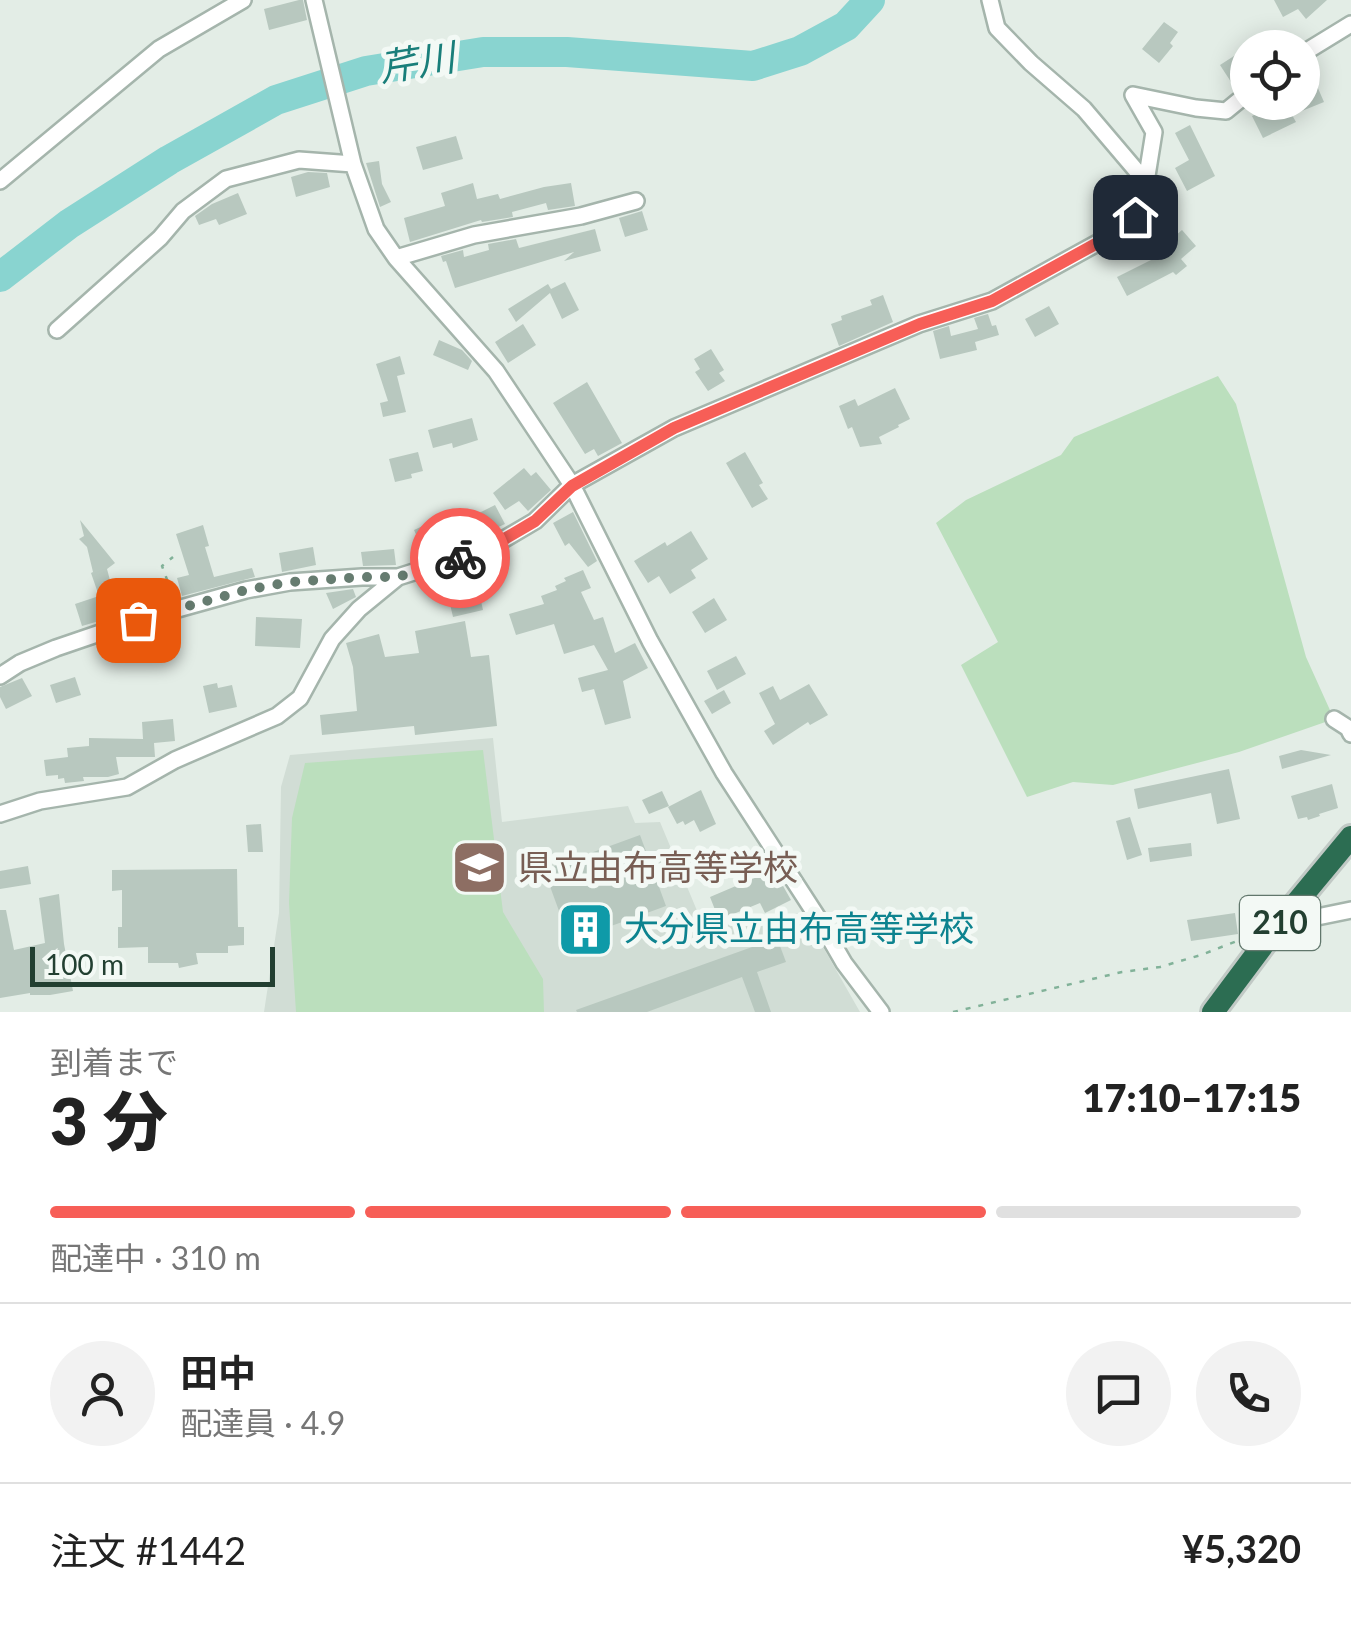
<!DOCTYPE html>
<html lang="ja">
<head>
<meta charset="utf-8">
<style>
  :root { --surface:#fff; --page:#f2f2f2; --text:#222; --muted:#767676; --line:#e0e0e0; --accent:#f75e57 }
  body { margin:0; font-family:Lato,"Noto Sans JP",sans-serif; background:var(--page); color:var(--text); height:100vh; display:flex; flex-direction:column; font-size:38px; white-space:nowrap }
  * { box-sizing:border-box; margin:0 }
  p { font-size:32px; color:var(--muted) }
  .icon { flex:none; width:55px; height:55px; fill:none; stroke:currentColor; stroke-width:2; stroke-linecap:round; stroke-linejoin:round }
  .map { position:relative; height:1012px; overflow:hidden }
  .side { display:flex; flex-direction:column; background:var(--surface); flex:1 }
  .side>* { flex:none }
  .fabs { position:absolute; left:1230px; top:30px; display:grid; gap:20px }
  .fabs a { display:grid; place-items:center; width:90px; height:90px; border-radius:50%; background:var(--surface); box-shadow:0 5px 25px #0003; font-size:50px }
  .scale { position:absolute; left:30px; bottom:25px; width:245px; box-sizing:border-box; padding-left:10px; border:5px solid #223f31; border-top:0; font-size:28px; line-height:35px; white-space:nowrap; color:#223f31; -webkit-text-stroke:8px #f3f9f5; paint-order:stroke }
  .pin { position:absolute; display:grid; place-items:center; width:85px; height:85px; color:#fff; margin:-42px; border-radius:20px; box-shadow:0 5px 15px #0006 }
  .courier { position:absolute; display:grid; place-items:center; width:100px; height:100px; margin:-50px; border:8px solid #f75e57; border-radius:50%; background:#fff; color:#222; box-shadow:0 2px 12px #0007 }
  .summary em { font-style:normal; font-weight:800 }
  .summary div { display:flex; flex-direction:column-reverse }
  .summary { display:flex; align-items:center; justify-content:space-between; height:170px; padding:0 50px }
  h1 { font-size:65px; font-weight:800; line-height:75px }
  .bar { display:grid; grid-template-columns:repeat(4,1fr); gap:15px 10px; align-content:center; height:120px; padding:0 50px }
  .bar i { height:12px; border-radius:8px; background:var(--line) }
  .bar .selected { background:var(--accent) }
  .bar p { grid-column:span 4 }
  .line { display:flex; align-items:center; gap:25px; padding:0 50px; border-top:2px solid var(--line) }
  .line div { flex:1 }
  .round { display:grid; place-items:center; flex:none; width:105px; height:105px; border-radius:52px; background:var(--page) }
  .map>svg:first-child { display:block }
</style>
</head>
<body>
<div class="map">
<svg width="1351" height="1012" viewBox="0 0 1351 1012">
  <rect width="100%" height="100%" fill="#e3ede6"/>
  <!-- built -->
  <path fill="#d1ddd5" d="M493 738 502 822 628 806 635 823 660 822 703 925 771 919 803 912 860 1012H264L279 913 281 787 290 755Z"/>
  <!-- green -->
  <path fill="#bbdfbd" d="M1218 376 1236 404 1306 657 1334 719 1239 752 1113 785 1073 782 1027 797 961 665 998 642 936 523 966 500 1061 455 1074 437Z
    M483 750 503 912 543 979 544 1012H296L289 903 292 818 305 763Z"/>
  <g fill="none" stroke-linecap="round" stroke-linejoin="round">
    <!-- river -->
    <path stroke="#89d4d0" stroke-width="30" d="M0 277 69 224 169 160 276 100 366 71 483 52H567L753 66 800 51 846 26 870 0"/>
  </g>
  <!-- building -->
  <path fill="#b8c8bf" d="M299 0H303L307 20 269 30 264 9Z
    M1274 0H1327L1306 19 1298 9 1283 17Z
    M1164 22 1178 32 1170 43 1173 46 1159 63 1142 49Z
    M1248 47V72L1231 82 1220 65Z
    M1317 86 1324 102 1292 115 1296 122 1263 138 1252 116 1280 102H1302V92Z
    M1190 125 1215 176 1187 191 1175 168 1189 160 1175 133Z
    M456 136 463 159 423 170 416 147Z
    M379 161 382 184 391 202 380 207 366 163Z
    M308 172 327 173 330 187 296 197 291 177Z
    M473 183 477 199 498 194 500 199 544 187 571 183 575 206 548 210 546 203 512 212 513 217 482 222 481 220 410 242 404 218 445 206 441 193Z
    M238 193 247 214 219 225 216 219 199 225 195 216 212 204Z
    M642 211 648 230 625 237 619 218Z
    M595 229 601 251 564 261 574 252 455 288 446 261 443 262 441 256 463 250 464 257 489 250 488 244 516 239 519 248Z
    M1182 230 1196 246 1181 259 1187 266 1176 275 1173 272 1127 296 1117 277 1159 256 1153 248 1164 239 1167 243Z
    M565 282 579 310 562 319 550 293 516 322 508 309 548 284 551 289Z
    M883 295 893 322 839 346 831 324 842 320 841 316 872 305 870 300Z
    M1049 306 1059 324 1035 337 1025 319Z
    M988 314 992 326 996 325 999 335 975 342 977 350 940 359 933 331 949 326 951 336 978 329 974 318Z
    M523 324 536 345 508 363 495 342Z
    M439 340 462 350 472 361 468 370 433 355Z
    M711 349 724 370 719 373 725 381 708 391 695 372 700 369 694 359Z
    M400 356 405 374 397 376 406 412 383 417 380 403 388 401 376 364Z
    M587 382 622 443 598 456 594 449 585 454 553 403Z
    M895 388 910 419 898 425 899 427 879 437 882 444 860 447 852 427 848 429 839 406 855 399 858 406Z
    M472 418 478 440 453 448 452 443 433 448 428 430Z
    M418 452 423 471 411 474 412 478 395 482 389 459Z
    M745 452 763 483 759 485 768 499 752 508 726 463Z
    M524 468 531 476 536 472 551 490 528 511 519 501 505 510 493 493Z
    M495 505 505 524 490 531 491 534 470 542 466 533 428 550H423L414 530 438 519 440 524 450 520 453 526Z
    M573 512 597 561 588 567 569 543 565 546 553 523Z
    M80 520 115 563 107 569 118 610 98 616 99 621 82 626 75 604 99 596 91 573 93 572 87 547 79 539 84 536Z
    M203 525 209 546 205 547 214 577 252 568 255 577 182 596 177 578 189 575 176 534Z
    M691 531 708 559 691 570 696 578 670 594 659 576 648 583 634 561 665 542 667 546Z
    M313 547 316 565 282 572 279 553Z
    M394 549 396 565 363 566 361 552Z
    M473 565 483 610 453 617 443 574Z
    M583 570 591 588 581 592 594 620 603 617 615 653 635 643 648 668 623 681 631 718 605 725 594 689 582 692 578 678 608 670 594 645 564 654 554 624 516 635 509 614 544 604 541 596 557 590 555 586 566 581 564 578Z
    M353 589 356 597 333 609 326 593Z
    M714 598 727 620 705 633 692 612Z
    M256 617 302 619 300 648 255 646Z
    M465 621 471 657 489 655 497 726 415 735 414 726 322 735 320 715 357 711 353 667 346 643 379 634 385 657 419 653 415 631Z
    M736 656 746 674 717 690 707 671Z
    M75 677 81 695 56 703 50 685Z
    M22 678 32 696 6 709 0 697V687Z
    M217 683 218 688 232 685 237 707 209 713 203 686Z
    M809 684 828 715 810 725 808 722 773 745 764 731 775 724 759 693 773 686 780 700Z
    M724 690 731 703 712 714 704 701Z
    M173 719 175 741 154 743 155 757H116L119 774 108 777H83L84 781 65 783 64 778 58 779V775L46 776 44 760 68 757 67 748 89 746V738L143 739 142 722Z
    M1301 750 1331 755 1282 769 1279 756Z
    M1229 769 1240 819 1217 824 1211 793 1138 809 1134 789Z
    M1332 784 1338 808 1319 814 1320 816 1308 820 1307 817 1298 819 1291 796Z
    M701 790 716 824 700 832 694 820 685 825 683 821 677 824 668 807Z
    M662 791 669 806 649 814 642 800Z
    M1130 817 1142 855 1127 860 1116 821Z
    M261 824 263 852H248L246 825Z
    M640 835 666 906 570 941 544 870Z
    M1191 843 1192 856 1150 862 1148 848Z
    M761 850 771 872 774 870 791 900 765 913 760 903 719 920 710 897 757 877 747 857Z
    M28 866 31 884 0 889V871Z
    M237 869 238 927H244V945L228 946V953H196L198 964 179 968 178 963H148V947L118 948V927H122V890L112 891V870Z
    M59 894 64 944 73 991 50 995H30V993L0 998V910H6L14 950 45 943 39 898Z
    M1235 913 1238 934 1191 941 1187 920Z
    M777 938 786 962 757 972 771 1012H755L742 977 647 1012H577L576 1010Z"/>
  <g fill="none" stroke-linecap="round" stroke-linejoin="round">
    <defs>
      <path id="minor" d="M314 0 353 164 376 229 396 258 496 371 572 485 650 641 724 773 818 918 844 963 881 1012
        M990 0 997 28 1031 63 1084 109 1146 182
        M1302 54 1351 24
        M0 181 159 49 243 0
        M396 258 474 235 581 216 636 201
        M57 330 160 238 183 211 226 179 299 160 353 164
        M0 676 20 663 56 648 138 620 246 590 290 582 362 577H398L489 548 535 521 572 485 674 428 919 324 992 301 1112 235 1135 217 1146 182 1154 132 1133 95 1196 108 1226 111 1248 93
        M1334 719 1348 728 1351 734
        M0 814 40 801 127 787 175 760 277 716 300 698 332 639 359 609 398 577
        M1278 925 1351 910"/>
      <path id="highway" d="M1213 1012 1278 925 1351 837"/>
    </defs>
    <!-- minor casing -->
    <use href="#minor" stroke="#a5b5ac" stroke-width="20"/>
    <!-- highway casing -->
    <use href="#highway" stroke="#c1c9c5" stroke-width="28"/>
    <!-- path -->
    <path stroke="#82b299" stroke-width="2.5" stroke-dasharray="5 8" stroke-linecap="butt" d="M172 593 162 566 173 557
      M953 1012 1122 972 1160 967 1201 955 1242 939"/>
    <!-- minor -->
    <use href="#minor" stroke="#fff" stroke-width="15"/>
    <!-- highway -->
    <use href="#highway" stroke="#2c6d52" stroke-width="22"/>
  </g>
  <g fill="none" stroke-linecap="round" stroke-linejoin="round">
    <!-- done -->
    <path stroke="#667c70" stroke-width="10" stroke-dasharray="0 18" d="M138 620 246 590 290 582 362 577H398L460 558"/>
    <!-- route -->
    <path stroke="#f75e57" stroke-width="12" d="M460 558 489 548 535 521 572 486 674 428 920 324 992 301 1112 235 1135 217"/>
  </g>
  <!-- icons -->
  <defs>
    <symbol id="school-square" viewBox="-11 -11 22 22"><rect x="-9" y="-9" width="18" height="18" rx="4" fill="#8d6e63" stroke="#f3f9f5"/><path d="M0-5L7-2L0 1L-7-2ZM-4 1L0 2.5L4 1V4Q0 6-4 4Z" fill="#fff"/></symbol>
    <symbol id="building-square" viewBox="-11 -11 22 22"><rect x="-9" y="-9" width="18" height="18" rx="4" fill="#0f9aa8" stroke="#f3f9f5"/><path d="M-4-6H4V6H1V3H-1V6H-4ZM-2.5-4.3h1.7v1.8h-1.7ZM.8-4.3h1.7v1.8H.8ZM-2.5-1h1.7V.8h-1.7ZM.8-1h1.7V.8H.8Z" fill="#fff"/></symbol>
  </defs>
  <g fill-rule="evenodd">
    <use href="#school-square" x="448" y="836" width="63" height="63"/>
    <use href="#building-square" x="554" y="898" width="63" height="63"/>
  </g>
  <g text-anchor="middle" stroke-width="10" stroke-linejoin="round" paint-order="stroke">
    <!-- shield labels -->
    <rect fill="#f3f9f5" stroke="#61776c" stroke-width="2.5" x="1240" y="896" width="80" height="54" rx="8"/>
    <g font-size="32" font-weight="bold" fill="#223f31">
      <text x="1280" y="934">210</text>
    </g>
    <!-- education labels -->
    <g font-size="35" fill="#785e54" stroke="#f3f9f5" text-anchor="start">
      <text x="518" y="880">県立由布高等学校</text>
    </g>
    <!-- culture labels -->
    <g font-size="35" fill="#0d838f" stroke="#f3f9f5" text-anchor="start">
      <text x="624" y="941">大分県立由布高等学校</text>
    </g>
    <!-- water labels -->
    <g font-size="38" font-style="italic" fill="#197e7a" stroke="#f3f9f5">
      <text transform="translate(417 63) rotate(-9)" y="13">芹川</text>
    </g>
  </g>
</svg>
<div class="fabs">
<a><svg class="icon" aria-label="locate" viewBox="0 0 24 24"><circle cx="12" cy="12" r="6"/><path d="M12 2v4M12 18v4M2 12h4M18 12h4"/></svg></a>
</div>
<div class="scale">100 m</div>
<div class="pin" style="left:138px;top:620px;background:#ea580c"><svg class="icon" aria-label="bag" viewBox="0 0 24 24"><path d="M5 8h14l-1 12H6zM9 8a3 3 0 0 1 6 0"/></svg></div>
<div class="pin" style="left:1135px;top:217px;background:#1f2937"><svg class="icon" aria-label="home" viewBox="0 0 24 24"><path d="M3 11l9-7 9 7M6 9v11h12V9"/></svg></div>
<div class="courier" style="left:460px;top:558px"><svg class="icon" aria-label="bike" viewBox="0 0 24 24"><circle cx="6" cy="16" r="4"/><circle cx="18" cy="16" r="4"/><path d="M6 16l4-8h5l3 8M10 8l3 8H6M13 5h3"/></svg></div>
</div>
<section class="side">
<div class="summary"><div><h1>3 分</h1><p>到着まで</p></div><em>17:10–17:15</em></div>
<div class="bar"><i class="selected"></i><i class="selected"></i><i class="selected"></i><i></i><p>配達中 · 310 m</p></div>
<div class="line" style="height:180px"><a class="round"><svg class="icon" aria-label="person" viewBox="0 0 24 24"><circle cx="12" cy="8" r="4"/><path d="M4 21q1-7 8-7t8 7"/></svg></a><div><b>田中</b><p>配達員 · 4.9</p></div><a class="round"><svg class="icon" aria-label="chat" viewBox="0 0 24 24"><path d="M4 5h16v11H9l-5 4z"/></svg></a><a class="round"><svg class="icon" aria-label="phone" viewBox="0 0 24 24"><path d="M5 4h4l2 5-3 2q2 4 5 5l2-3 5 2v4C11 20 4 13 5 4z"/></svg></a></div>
<div class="line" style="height:130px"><div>注文 #1442</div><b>¥5,320</b></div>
</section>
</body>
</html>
